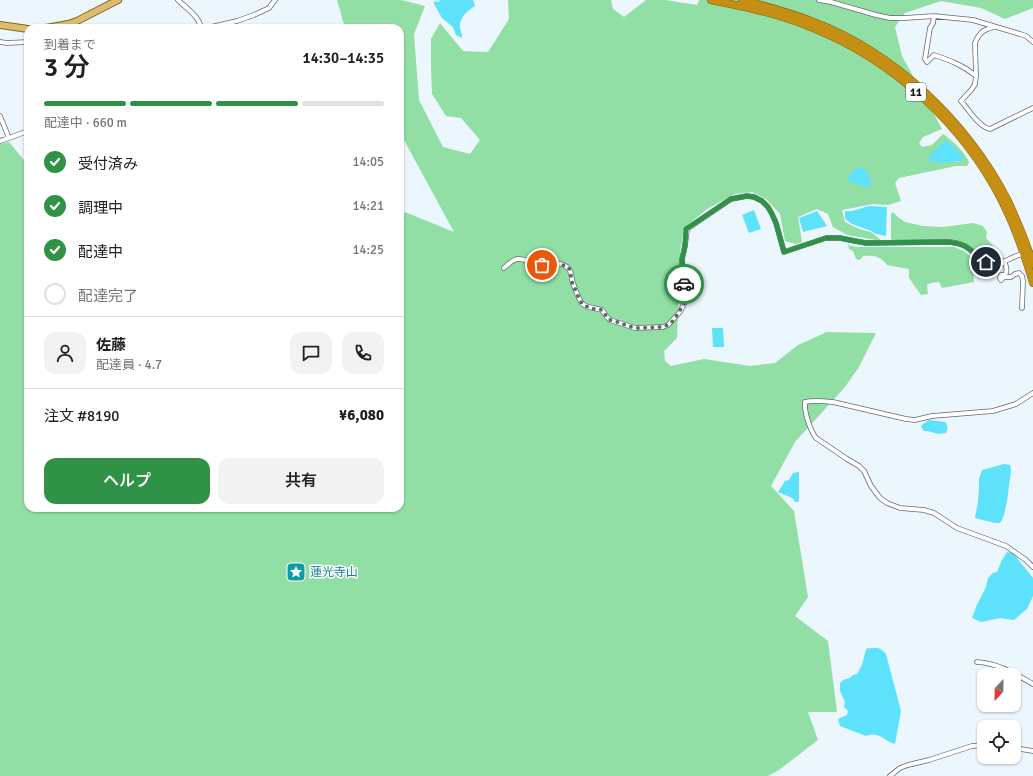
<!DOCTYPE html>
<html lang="ja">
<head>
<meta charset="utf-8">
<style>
  :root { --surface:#fff; --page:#f2f2f2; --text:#202124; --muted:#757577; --line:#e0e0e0; --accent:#2f9247 }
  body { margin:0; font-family:Signika,"Noto Sans JP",sans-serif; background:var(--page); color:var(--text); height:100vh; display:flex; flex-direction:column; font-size:15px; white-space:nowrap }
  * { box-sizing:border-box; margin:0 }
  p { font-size:13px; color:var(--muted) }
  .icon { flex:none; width:22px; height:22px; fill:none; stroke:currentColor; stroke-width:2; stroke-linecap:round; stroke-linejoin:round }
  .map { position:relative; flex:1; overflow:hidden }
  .sheet { position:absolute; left:24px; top:24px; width:380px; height:488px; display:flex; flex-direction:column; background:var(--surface); border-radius:12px; box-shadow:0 1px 3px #0004 }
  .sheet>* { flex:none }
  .needle { width:26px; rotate:202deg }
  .fabs { position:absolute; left:977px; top:668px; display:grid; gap:8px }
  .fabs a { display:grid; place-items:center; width:44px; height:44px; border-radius:8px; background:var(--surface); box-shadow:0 1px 3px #0004; font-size:20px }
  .pin { position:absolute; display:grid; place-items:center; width:34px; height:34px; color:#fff; margin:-17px; border:2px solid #fff; border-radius:50%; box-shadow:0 1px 4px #0007 }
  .courier { position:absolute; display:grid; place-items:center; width:40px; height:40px; margin:-20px; border:3px solid #2f9247; border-radius:50%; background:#fff; color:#222; box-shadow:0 1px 5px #0007 }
  .headline em { font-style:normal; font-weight:600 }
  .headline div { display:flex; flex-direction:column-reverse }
  .headline { display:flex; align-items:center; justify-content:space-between; height:68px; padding:0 20px }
  h1 { font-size:26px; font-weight:600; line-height:30px }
  .bar { display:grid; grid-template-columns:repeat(4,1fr); gap:6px 4px; align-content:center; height:48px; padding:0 20px }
  .bar i { height:5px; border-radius:3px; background:var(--line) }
  .bar .on { background:var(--accent) }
  .bar p { grid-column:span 4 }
  .line { display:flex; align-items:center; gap:10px; padding:0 20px; border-top:1px solid var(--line) }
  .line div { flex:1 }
  .round { display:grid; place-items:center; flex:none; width:42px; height:42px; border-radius:12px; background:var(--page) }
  ol { padding:0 20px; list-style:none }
  li { display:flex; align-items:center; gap:12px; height:44px }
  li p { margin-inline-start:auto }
  li .icon { padding:4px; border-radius:50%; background:var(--accent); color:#fff; stroke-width:4 }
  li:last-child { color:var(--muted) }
  li i { width:22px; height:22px; border:2px solid var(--line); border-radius:50% }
  .cta { display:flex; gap:8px; margin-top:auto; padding:8px 20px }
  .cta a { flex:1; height:46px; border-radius:12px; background:var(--accent); color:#fff; font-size:16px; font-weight:600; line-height:46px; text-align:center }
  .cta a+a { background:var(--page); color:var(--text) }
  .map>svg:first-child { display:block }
</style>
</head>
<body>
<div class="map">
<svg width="1033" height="776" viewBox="0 0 1033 776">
  <rect width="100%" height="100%" fill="#ecf6fd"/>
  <!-- green -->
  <path fill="#92dfa5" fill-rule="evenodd" d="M337 0H401L425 6 414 34 419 100 443 147 470 154 480 140 461 118 446 116 432 94 431 68V39L440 23 463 51 488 52 509 19 508 0H611L613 9 624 17 646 0H665L697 5 699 0H1033V8L1005 19 981 8 941 1 905 13 895 27 902 56 942 129 923 137 919 143 922 147 932 145 943 134C951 139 966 153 969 162L967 166H956L899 178 895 183 901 201 888 205 873 204 842 210 845 222 859 229 871 232 882 241 847 235 833 227 828 214 817 209 798 217 802 242 796 244 785 241 780 214 766 199 752 192 735 194 707 209 684 228 680 253 679 291 677 338 664 351 665 361 671 366 704 359 750 366 775 363 798 345 827 332 876 333 859 367 845 387 795 442 771 486 794 511 808 597 795 616 828 641 837 712H808L818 740 779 770 768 776H0V144L9 142 28 165V508H400V210L454 232 405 142 400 127V28H370L369 25 367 28H345ZM950 143 958 162 951 161 933 162Z
    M893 212 899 218 905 222 923 226 943 227 973 223 983 226 987 232 986 238 1000 253 997 258 993 261 985 257 966 243 954 240 908 241 892 240 891 238V214Z
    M848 245 857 247H954L964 251 973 258 974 282 942 288 939 282 931 283 927 285 928 294 921 295 909 278V269L887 265C881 256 873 255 863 256L860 260 856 259 853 251 849 249Z"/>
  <!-- water -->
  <path fill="#5ee1fb" d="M441 0H473L475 6C467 11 459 18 460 28 461 32 462 34 462 38L456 35 453 27 442 18 434 4V1L438 2Z
    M945 141 950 143 962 155 963 160C958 163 934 163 930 161L929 157 931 154Z
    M862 167 866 170 872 183 871 185 866 187 864 186 850 182 848 178 853 170Z
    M869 206 887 207 886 236 876 234 871 231 852 224 845 219V211C853 212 861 208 869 206Z
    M754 210 761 229 749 233 742 215Z
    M817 211 827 226 803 232 799 218Z
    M712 328H723L724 347H713Z
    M929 420 945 422C948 425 948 429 946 433L938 434 928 431H924L921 427 923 424Z
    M1004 464 1010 465 1011 471C1009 483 1007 515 1000 523H995L975 518 978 502 979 488V479L982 470Z
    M799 472V501L798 502H795C793 496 783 495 778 492L785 481 789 480 793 473Z
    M1007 552 1013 553 1033 578V596L1027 609 1014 620 1000 618 981 622 972 618 976 607 986 587 988 578 993 573 997 572 1002 560Z
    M867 648C876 649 878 645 886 654L901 711 895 744C883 741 880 731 866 736L840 726 838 719 847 715 848 711 844 707 845 702 840 691V683C844 678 849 680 853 675L857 674 862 665 865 653Z"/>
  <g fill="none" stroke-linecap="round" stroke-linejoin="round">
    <defs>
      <path id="street" d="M178 0C186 8 199 16 201 28
        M819 0 831 2 876 15 890 18H905L934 16 973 20 993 26 1020 34 1026 36 1033 42
        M934 16 933 23 930 28 925 59 927 62 934 55C949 60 963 65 976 76L975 84 972 89 961 101C969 110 979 127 990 129L1033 108
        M207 28 237 21 254 15 269 8 275 0
        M0 42 7 43 28 42
        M976 76 975 43C979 33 983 30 993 27
        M0 116 9 138 28 131
        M0 141 9 138
        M1004 261C1006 266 1008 270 1005 275H1001L1000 278 1001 280 1004 277H1011L1015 274 1019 273 1022 276 1023 281 1022 308
        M504 268C508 264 512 260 517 259 525 258 534 264 541 265 550 266 561 260 568 268 572 272 571 278 573 283 575 288 579 302 584 305 589 308 596 308 602 310L607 317 610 320 635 328 663 327 668 325 680 312 686 300V295L683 279 682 259 685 246 687 229 731 199 747 196 754 197 762 201 768 207 772 214 776 223 784 252 826 238H840L866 243 946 242C953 242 959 243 965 246 974 251 982 264 994 265 1001 265 1014 255 1023 254
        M1033 393 1016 404 993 411 932 416 915 420 906 419 833 402C823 401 814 400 805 402 804 412 810 430 816 438L847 459 859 466 864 471 871 486 880 498 887 503 900 508 924 510 934 513 957 528 1006 546 1026 560 1033 567
        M977 662C998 663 1015 674 1033 684
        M1014 748 1033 751
        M890 776 900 768 908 765 929 760 972 746 984 745"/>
      <path id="primary" d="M0 25 28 29
        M46 28 68 24 77 21 118 0"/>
      <path id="highway" d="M711 0C746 7 780 14 813 28 893 60 963 124 1002 201 1015 227 1025 255 1033 283
        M742 0C766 6 790 13 814 22 896 54 966 121 1007 199 1017 220 1026 242 1033 264"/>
    </defs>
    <!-- street casing -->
    <use href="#street" stroke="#616a70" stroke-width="5.5"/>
    <!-- primary casing -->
    <use href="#primary" stroke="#876515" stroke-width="8"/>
    <!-- highway casing -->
    <use href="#highway" stroke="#876515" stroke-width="8"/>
    <!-- street -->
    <use href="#street" stroke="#fff" stroke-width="4"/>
    <!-- primary -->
    <use href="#primary" stroke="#dcbc71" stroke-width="6"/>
    <!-- highway -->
    <use href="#highway" stroke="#c58f13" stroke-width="7"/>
  </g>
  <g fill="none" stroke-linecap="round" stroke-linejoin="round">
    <!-- done -->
    <path stroke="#606669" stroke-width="4" stroke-dasharray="0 7.2" d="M542 265 558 264 567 266 570 270 572 282 580 301 584 305 590 308 602 310 607 317 610 320 617 322 628 326 635 328 663 327 668 325 674 320 682 307 686 300V295L684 284"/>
    <!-- route -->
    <path stroke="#2f9247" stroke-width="5" d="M684 284 682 260 685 246 686 229 731 199 747 196 754 197 762 201 768 207 772 214 776 223 784 252 826 238H840L854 241 866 243 946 242C966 243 971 250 986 262"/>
  </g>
  <!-- icons -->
  <defs>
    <symbol id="sight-square" viewBox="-11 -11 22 22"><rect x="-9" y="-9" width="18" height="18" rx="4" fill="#0f9aa8" stroke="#fff"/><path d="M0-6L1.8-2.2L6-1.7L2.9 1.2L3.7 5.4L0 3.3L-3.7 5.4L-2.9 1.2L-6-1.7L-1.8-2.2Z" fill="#fff"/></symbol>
  </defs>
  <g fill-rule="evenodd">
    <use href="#sight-square" x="285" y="561" width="22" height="22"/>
  </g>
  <g text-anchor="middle" stroke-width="3" stroke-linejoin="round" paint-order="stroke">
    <!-- shield labels -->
    <rect fill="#fff" stroke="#5a5d5f" stroke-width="1" x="906" y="83" width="20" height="18" rx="3"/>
    <g font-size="11" font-weight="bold" fill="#14181a">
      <text x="916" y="96">11</text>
    </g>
    <!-- culture labels -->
    <g font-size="12" fill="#0d838f" stroke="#fff" text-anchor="start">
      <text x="310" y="576">蓮光寺山</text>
    </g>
  </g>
</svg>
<div class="fabs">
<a><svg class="needle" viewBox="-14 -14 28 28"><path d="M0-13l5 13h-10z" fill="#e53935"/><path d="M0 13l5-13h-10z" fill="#757577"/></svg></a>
<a><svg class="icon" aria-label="locate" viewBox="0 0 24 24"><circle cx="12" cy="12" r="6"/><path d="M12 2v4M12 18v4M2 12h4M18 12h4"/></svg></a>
</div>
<div class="pin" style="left:542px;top:265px;background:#ea580c"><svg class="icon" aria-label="bag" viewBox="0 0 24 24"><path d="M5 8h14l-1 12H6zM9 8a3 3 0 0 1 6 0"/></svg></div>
<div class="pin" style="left:986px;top:262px;background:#1f2937"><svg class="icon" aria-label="home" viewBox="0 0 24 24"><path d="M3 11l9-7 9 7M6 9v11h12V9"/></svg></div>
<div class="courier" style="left:684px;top:284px"><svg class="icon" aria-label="car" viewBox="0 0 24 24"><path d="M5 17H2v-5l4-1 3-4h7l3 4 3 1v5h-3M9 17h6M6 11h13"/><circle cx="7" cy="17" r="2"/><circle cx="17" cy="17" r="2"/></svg></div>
<section class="sheet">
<div class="headline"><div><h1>3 分</h1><p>到着まで</p></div><em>14:30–14:35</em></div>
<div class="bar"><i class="on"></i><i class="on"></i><i class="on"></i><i></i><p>配達中 · 660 m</p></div>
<ol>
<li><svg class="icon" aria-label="check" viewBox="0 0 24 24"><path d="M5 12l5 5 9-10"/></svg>受付済み<p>14:05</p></li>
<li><svg class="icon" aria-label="check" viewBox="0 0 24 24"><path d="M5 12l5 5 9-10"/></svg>調理中<p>14:21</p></li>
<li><svg class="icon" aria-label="check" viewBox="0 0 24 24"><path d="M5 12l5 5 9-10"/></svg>配達中<p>14:25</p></li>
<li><i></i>配達完了</li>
</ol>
<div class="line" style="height:72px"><a class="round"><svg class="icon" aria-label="person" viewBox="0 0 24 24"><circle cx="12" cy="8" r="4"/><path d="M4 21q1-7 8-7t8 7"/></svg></a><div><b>佐藤</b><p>配達員 · 4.7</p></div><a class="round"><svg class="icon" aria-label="chat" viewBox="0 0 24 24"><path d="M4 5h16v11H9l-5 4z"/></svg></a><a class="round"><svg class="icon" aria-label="phone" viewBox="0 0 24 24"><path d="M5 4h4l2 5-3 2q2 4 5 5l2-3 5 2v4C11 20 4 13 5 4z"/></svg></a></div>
<div class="line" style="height:52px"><div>注文 #8190</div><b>¥6,080</b></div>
<div class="cta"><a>ヘルプ</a><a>共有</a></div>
</section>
</div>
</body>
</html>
